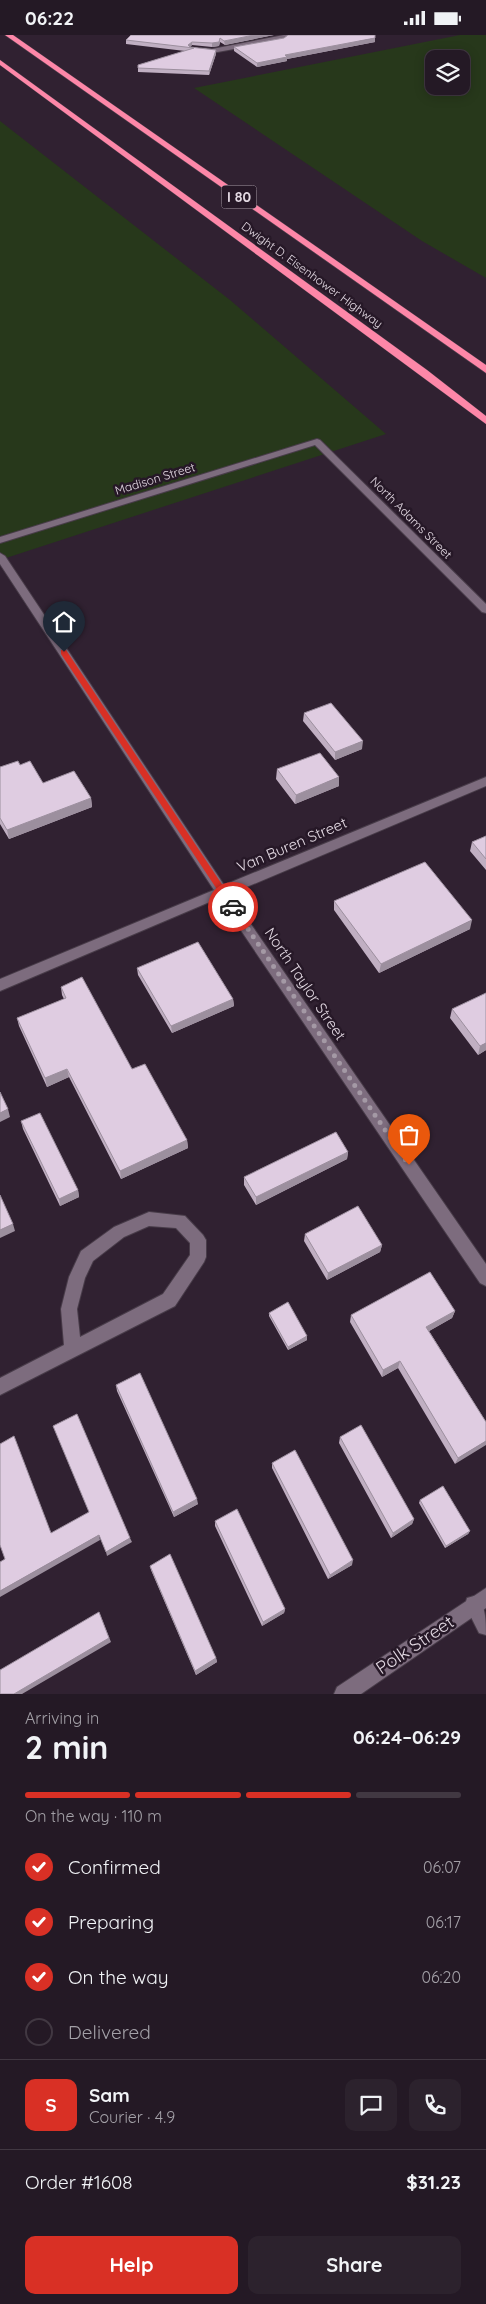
<!DOCTYPE html>
<html lang="en">
<head>
<meta charset="utf-8">
<style>
  :root { --surface:#241925; --page:#2c222d; --text:#f1f3f6; --muted:#a3a0a7; --line:#413842; --accent:#d93025 }
  body { margin:0; font-family:Quicksand,sans-serif; background:var(--page); color:var(--text); height:100vh; display:flex; flex-direction:column; font-size:19px; white-space:nowrap }
  * { box-sizing:border-box; margin:0 }
  p { font-size:16px; color:var(--muted) }
  .icon { flex:none; width:28px; height:28px; fill:none; stroke:currentColor; stroke-width:2; stroke-linecap:round; stroke-linejoin:round }
  .map { position:relative; height:1659px; overflow:hidden }
  .drawer { display:flex; flex-direction:column; background:var(--surface); flex:1 }
  .drawer>* { flex:none }
  .fabs { position:absolute; left:425px; top:15px; display:grid; gap:10px }
  .fabs a { display:grid; place-items:center; width:45px; height:45px; border-radius:10px; background:var(--surface); box-shadow:0 2px 12px #0003,0 0 0 1px var(--line); font-size:25px }
  .pin { position:absolute; display:grid; place-items:center; width:42px; height:42px; color:#fff; margin:-51px -21px; border-radius:50% 50% 50% 0; rotate:-45deg; box-shadow:0 0 5px #0007 }
  .pin .icon { rotate:45deg }
  .courier { position:absolute; display:grid; place-items:center; width:50px; height:50px; margin:-25px; border:4px solid #d93025; border-radius:50%; background:#fff; color:#222; box-shadow:0 1px 6px #0007 }
  .summary em { font-style:normal; font-weight:700 }
  .summary div { display:flex; flex-direction:column-reverse }
  .summary { display:flex; align-items:center; justify-content:space-between; height:85px; padding:0 25px }
  h1 { font-size:32px; font-weight:700; line-height:38px }
  .bar { display:grid; grid-template-columns:repeat(4,1fr); gap:8px 5px; align-content:center; height:60px; padding:0 25px }
  .bar i { height:6px; border-radius:4px; background:var(--line) }
  .bar .selected { background:var(--accent) }
  .bar p { grid-column:span 4 }
  .line { display:flex; align-items:center; gap:12px; padding:0 25px; border-top:1px solid var(--line) }
  .line div { flex:1 }
  .round { display:grid; place-items:center; flex:none; width:52px; height:52px; border-radius:10px; background:var(--page) }
  ol { padding:0 25px; list-style:none }
  li { display:flex; align-items:center; gap:15px; height:55px }
  li p { margin-inline-start:auto }
  li .icon { padding:5px; border-radius:50%; background:var(--accent); color:#fff; stroke-width:4 }
  li:last-child { color:var(--muted) }
  li i { width:28px; height:28px; border:2px solid var(--line); border-radius:50% }
  .action { display:flex; gap:10px; margin-top:auto; padding:10px 25px }
  .action a { flex:1; height:58px; border-radius:10px; background:var(--accent); color:#fff; font-size:20px; font-weight:700; line-height:58px; text-align:center }
  .action a+a { background:var(--page); color:var(--text) }
  .status { display:flex; justify-content:space-between; align-items:center; height:35px; padding:0 25px; background:var(--surface); direction:ltr }
  .status svg { height:14px; fill:currentColor }
  .map>svg:first-child { display:block }
</style>
</head>
<body>
<div class="status"><b>06:22</b><svg viewBox="0 0 49 12"><path d="M0 12V9h3v3zM5 12V6h3v6zM10 12V3h3v9zM15 12V0h3v12zM26 1h20v11H26zM47 4h2v5h-2z"/></svg></div>
<div class="map">
<svg width="486" height="1659" viewBox="0 0 486 1659">
  <rect width="100%" height="100%" fill="#302131"/>
  <!-- green -->
  <path fill="#27381b" fill-rule="evenodd" d="M460 0H486V243L422 206 194 53ZM434 24H461V51H434Z
    M0 86 230 265 386 399 0 525Z"/>
  <g fill="none" stroke-linecap="round" stroke-linejoin="round">
    <defs>
      <path id="lane" d="M284 0H290L284 5 212 18 198 15 201 13 212 14Z
        M149 1177 185 1181 203 1200 206 1205V1222L204 1227 175 1271 0 1360V1343L64 1310 61 1274 69 1242 81 1216 114 1192ZM149 1191 176 1193 190 1208V1220L163 1259 80 1302 77 1274 85 1243 93 1226 124 1202Z
        M474 1561C486 1567 486 1586 486 1600L479 1598 465 1570 467 1563Z"/>
      <path id="street" d="M317 404 320 405 486 569V578L482 577 315 410 0 508V502Z
        M0 518 5 521 224 850 486 742V751L230 859 486 1229V1251L480 1248 219 863 0 956V944L214 855 0 529Z
        M486 1553V1573L361 1659H334L337 1652Z"/>
      <path id="highway" d="M5 0H13L486 330V338Z
        M0 25 427 335 486 381V389L0 30Z"/>
    </defs>
    <!-- lane casing -->
    <use href="#lane" stroke="#483c49" stroke-width="2"/>
    <!-- street casing -->
    <use href="#street" stroke="#483c49" stroke-width="2"/>
    <!-- highway casing -->
    <use href="#highway" stroke="#483c49" stroke-width="1"/>
    <!-- lane -->
    <use href="#lane" fill="#7d6c7e" fill-rule="evenodd"/>
    <!-- street -->
    <use href="#street" fill="#7d6c7e" fill-rule="evenodd"/>
    <!-- highway -->
    <use href="#highway" fill="#fd87a8" fill-rule="evenodd"/>
  </g>
  <!-- wall -->
  <path fill="#c0afc2" d="M274 0 225 10 220 7 219 11 212 12 192 10 190 12 216 15V19L209 40 138 37V30L185 16 126 9V5Z
    M284 3 375 7 287 24V26L257 32 234 16V12Z
    M304 678 362 714 335 725 303 686Z
    M20 730 43 748 91 763 92 772 9 804 0 789V732Z
    M277 734 339 751 295 769 276 744Z
    M486 801V835L470 816 472 807Z
    M334 866 470 894 379 938 334 875Z
    M137 933 233 964 234 971 172 998 138 940Z
    M61 952 132 1034 187 1105 188 1113 121 1144 69 1042 47 1052 19 991 17 983 64 964 62 960Z
    M452 974 486 1015 478 1020 450 983Z
    M21 1086 78 1155 79 1162 60 1171 23 1094Z
    M348 1117 347 1124 256 1170 244 1150V1142Z
    M305 1199 382 1210 380 1217 327 1245 304 1206Z
    M455 1276 452 1283 429 1296 486 1387 455 1429 398 1333 382 1342 350 1287 351 1280Z
    M269 1278 307 1305 288 1315 269 1281Z
    M116 1350 198 1469 174 1482 117 1356Z
    M340 1402 414 1484 412 1489 391 1503 339 1408Z
    M272 1428 352 1530 328 1544 272 1433Z
    M420 1465 470 1496 468 1499 445 1513 419 1468Z
    M215 1486 285 1574 284 1578 262 1591 215 1491Z
    M150 1531 216 1623 217 1627 196 1640 151 1535Z"/>
  <!-- shaded-wall -->
  <path fill="#9c8f9e" d="M254 0H274L225 10 224 6Z
    M220 3V7L219 11 212 12V8Z
    M375 3V7L287 24V26L257 32V28L285 20Z
    M192 7V10L190 12 188 10Z
    M216 15V19L209 40V36Z
    M363 706 362 714 335 725V717Z
    M339 742V751L295 769 296 760Z
    M91 763 92 772 9 804 7 795Z
    M472 885 470 894 379 938 381 929Z
    M233 964 234 971 172 998 171 991Z
    M486 1008V1015L478 1020 480 1011Z
    M67 1034 69 1042 47 1052 45 1043Z
    M8 1074 10 1082 0 1087V1078Z
    M187 1105 188 1113 121 1144 120 1136Z
    M348 1117 347 1124 256 1170V1162Z
    M78 1155 79 1162 60 1171 59 1164Z
    M13 1189 15 1196 0 1203V1195Z
    M382 1210 380 1217 327 1245 328 1238Z
    M455 1276 452 1283 424 1299 426 1292Z
    M307 1301V1305L288 1315V1312Z
    M400 1326 398 1333 382 1342 383 1335Z
    M486 1406V1410L455 1429 458 1423Z
    M197 1464 198 1469 174 1482 173 1477Z
    M414 1484 412 1489 391 1503 393 1498Z
    M470 1496 468 1499 445 1513 446 1511Z
    M99 1500 100 1505 0 1562V1556Z
    M130 1503 132 1507 107 1521 106 1517Z
    M353 1525 352 1530 328 1544 330 1540Z
    M285 1574 284 1578 262 1591 263 1587Z
    M99 1577 111 1607 22 1659H14Z
    M216 1623 217 1627 196 1640 195 1636Z"/>
  <!-- building -->
  <path fill="#dfcce1" stroke="#9c8f9e" d="M131 0H254L224 6 220 3 219 7 212 8 192 7 188 10 190 12 216 15 209 36 138 33V30L194 13 126 5Z
    M288 0H375V3L285 20 287 22 257 28 234 12 284 3Z
    M331 668 363 706 335 717 304 678Z
    M320 718 339 742 296 760 277 734Z
    M18 726 20 730 30 726 43 748 74 736 91 763 7 795 0 783V732Z
    M486 801V824L472 807Z
    M425 827 472 885 381 929 334 866Z
    M198 907 233 964 171 991 137 933Z
    M82 942 132 1034 145 1029 187 1105 120 1136 67 1034 45 1043 17 983 66 963 61 952Z
    M486 958V1008L480 1011 452 974Z
    M0 1057 8 1074 0 1078Z
    M40 1078 78 1155 59 1164 21 1086Z
    M336 1097 348 1117 256 1162 244 1142Z
    M0 1160 13 1189 0 1195Z
    M358 1171 382 1210 328 1238 305 1199Z
    M430 1237 455 1276 426 1292 486 1387V1406L458 1423 400 1326 383 1335 351 1280Z
    M288 1267 307 1301 288 1312 269 1278Z
    M140 1338 197 1464 173 1477 116 1350Z
    M77 1379 130 1503 106 1517 99 1500 0 1556V1527L5 1524 0 1510V1409L14 1401 51 1498 89 1477 53 1391Z
    M361 1390 414 1484 393 1498 340 1402Z
    M295 1415 353 1525 330 1540 272 1428Z
    M443 1451 470 1496 446 1511 420 1465Z
    M237 1474 285 1574 263 1587 215 1486Z
    M170 1519 216 1623 195 1636 150 1531Z
    M99 1577 109 1603 14 1659H0V1635Z"/>
  <!-- route -->
  <path fill="#d93025" d="M61 615H66L235 869V874H230L61 619Z"/>
  <g fill="none" stroke-linecap="round" stroke-linejoin="round">
    <!-- done -->
    <path stroke="#a499a5" stroke-width="5" stroke-dasharray="0 9" d="M233 872 409 1130"/>
  </g>
  <g text-anchor="middle" stroke-width="5" stroke-linejoin="round" paint-order="stroke">
    <!-- far-street labels -->
    <g font-size="12" fill="#e3d9e3" stroke="#261827">
      <text transform="translate(312 240) rotate(36)" y="4">Dwight D. Eisenhower Highway</text>
      <text transform="translate(155 444) rotate(-17)" y="4">Madison Street</text>
      <text transform="translate(411 483) rotate(45)" y="4">North Adams Street</text>
    </g>
    <!-- shield labels -->
    <rect fill="#261827" stroke="#aa9fab" stroke-width="1" x="221.5" y="150.5" width="35" height="23" rx="4"/>
    <g font-size="14" font-weight="bold" fill="#e3d9e3">
      <text x="239" y="167">I 80</text>
    </g>
    <!-- street labels -->
    <g font-size="15" fill="#e3d9e3" stroke="#261827">
      <text transform="translate(292 810) rotate(-23)" y="5">Van Buren Street</text>
      <text transform="translate(305 949) rotate(56)" y="5">North Taylor Street</text>
    </g>
    <!-- near-street labels -->
    <g font-size="18" fill="#e3d9e3" stroke="#261827">
      <text transform="translate(415 1610) rotate(-34)" y="6">Polk Street</text>
    </g>
  </g>
</svg>
<div class="fabs">
<a><svg class="icon" aria-label="layers" viewBox="0 0 24 24"><path d="M12 4l9 5-9 5-9-5zM3 14l9 5 9-5"/></svg></a>
</div>
<div class="pin" style="left:409px;top:1130px;background:#ea580c"><svg class="icon" aria-label="bag" viewBox="0 0 24 24"><path d="M5 8h14l-1 12H6zM9 8a3 3 0 0 1 6 0"/></svg></div>
<div class="pin" style="left:64px;top:617px;background:#1f2937"><svg class="icon" aria-label="home" viewBox="0 0 24 24"><path d="M3 11l9-7 9 7M6 9v11h12V9"/></svg></div>
<div class="courier" style="left:233px;top:872px"><svg class="icon" aria-label="car" viewBox="0 0 24 24"><path d="M5 17H2v-5l4-1 3-4h7l3 4 3 1v5h-3M9 17h6M6 11h13"/><circle cx="7" cy="17" r="2"/><circle cx="17" cy="17" r="2"/></svg></div>
</div>
<section class="drawer">
<div class="summary"><div><h1>2 min</h1><p>Arriving in</p></div><em>06:24–06:29</em></div>
<div class="bar"><i class="selected"></i><i class="selected"></i><i class="selected"></i><i></i><p>On the way · 110 m</p></div>
<ol>
<li><svg class="icon" aria-label="check" viewBox="0 0 24 24"><path d="M5 12l5 5 9-10"/></svg>Confirmed<p>06:07</p></li>
<li><svg class="icon" aria-label="check" viewBox="0 0 24 24"><path d="M5 12l5 5 9-10"/></svg>Preparing<p>06:17</p></li>
<li><svg class="icon" aria-label="check" viewBox="0 0 24 24"><path d="M5 12l5 5 9-10"/></svg>On the way<p>06:20</p></li>
<li><i></i>Delivered</li>
</ol>
<div class="line" style="height:90px"><b class="round" style="background:var(--accent);color:#fff">S</b><div><b>Sam</b><p>Courier · 4.9</p></div><a class="round"><svg class="icon" aria-label="chat" viewBox="0 0 24 24"><path d="M4 5h16v11H9l-5 4z"/></svg></a><a class="round"><svg class="icon" aria-label="phone" viewBox="0 0 24 24"><path d="M5 4h4l2 5-3 2q2 4 5 5l2-3 5 2v4C11 20 4 13 5 4z"/></svg></a></div>
<div class="line" style="height:65px"><div>Order #1608</div><b>$31.23</b></div>
<div class="action"><a>Help</a><a>Share</a></div>
</section>
</body>
</html>
